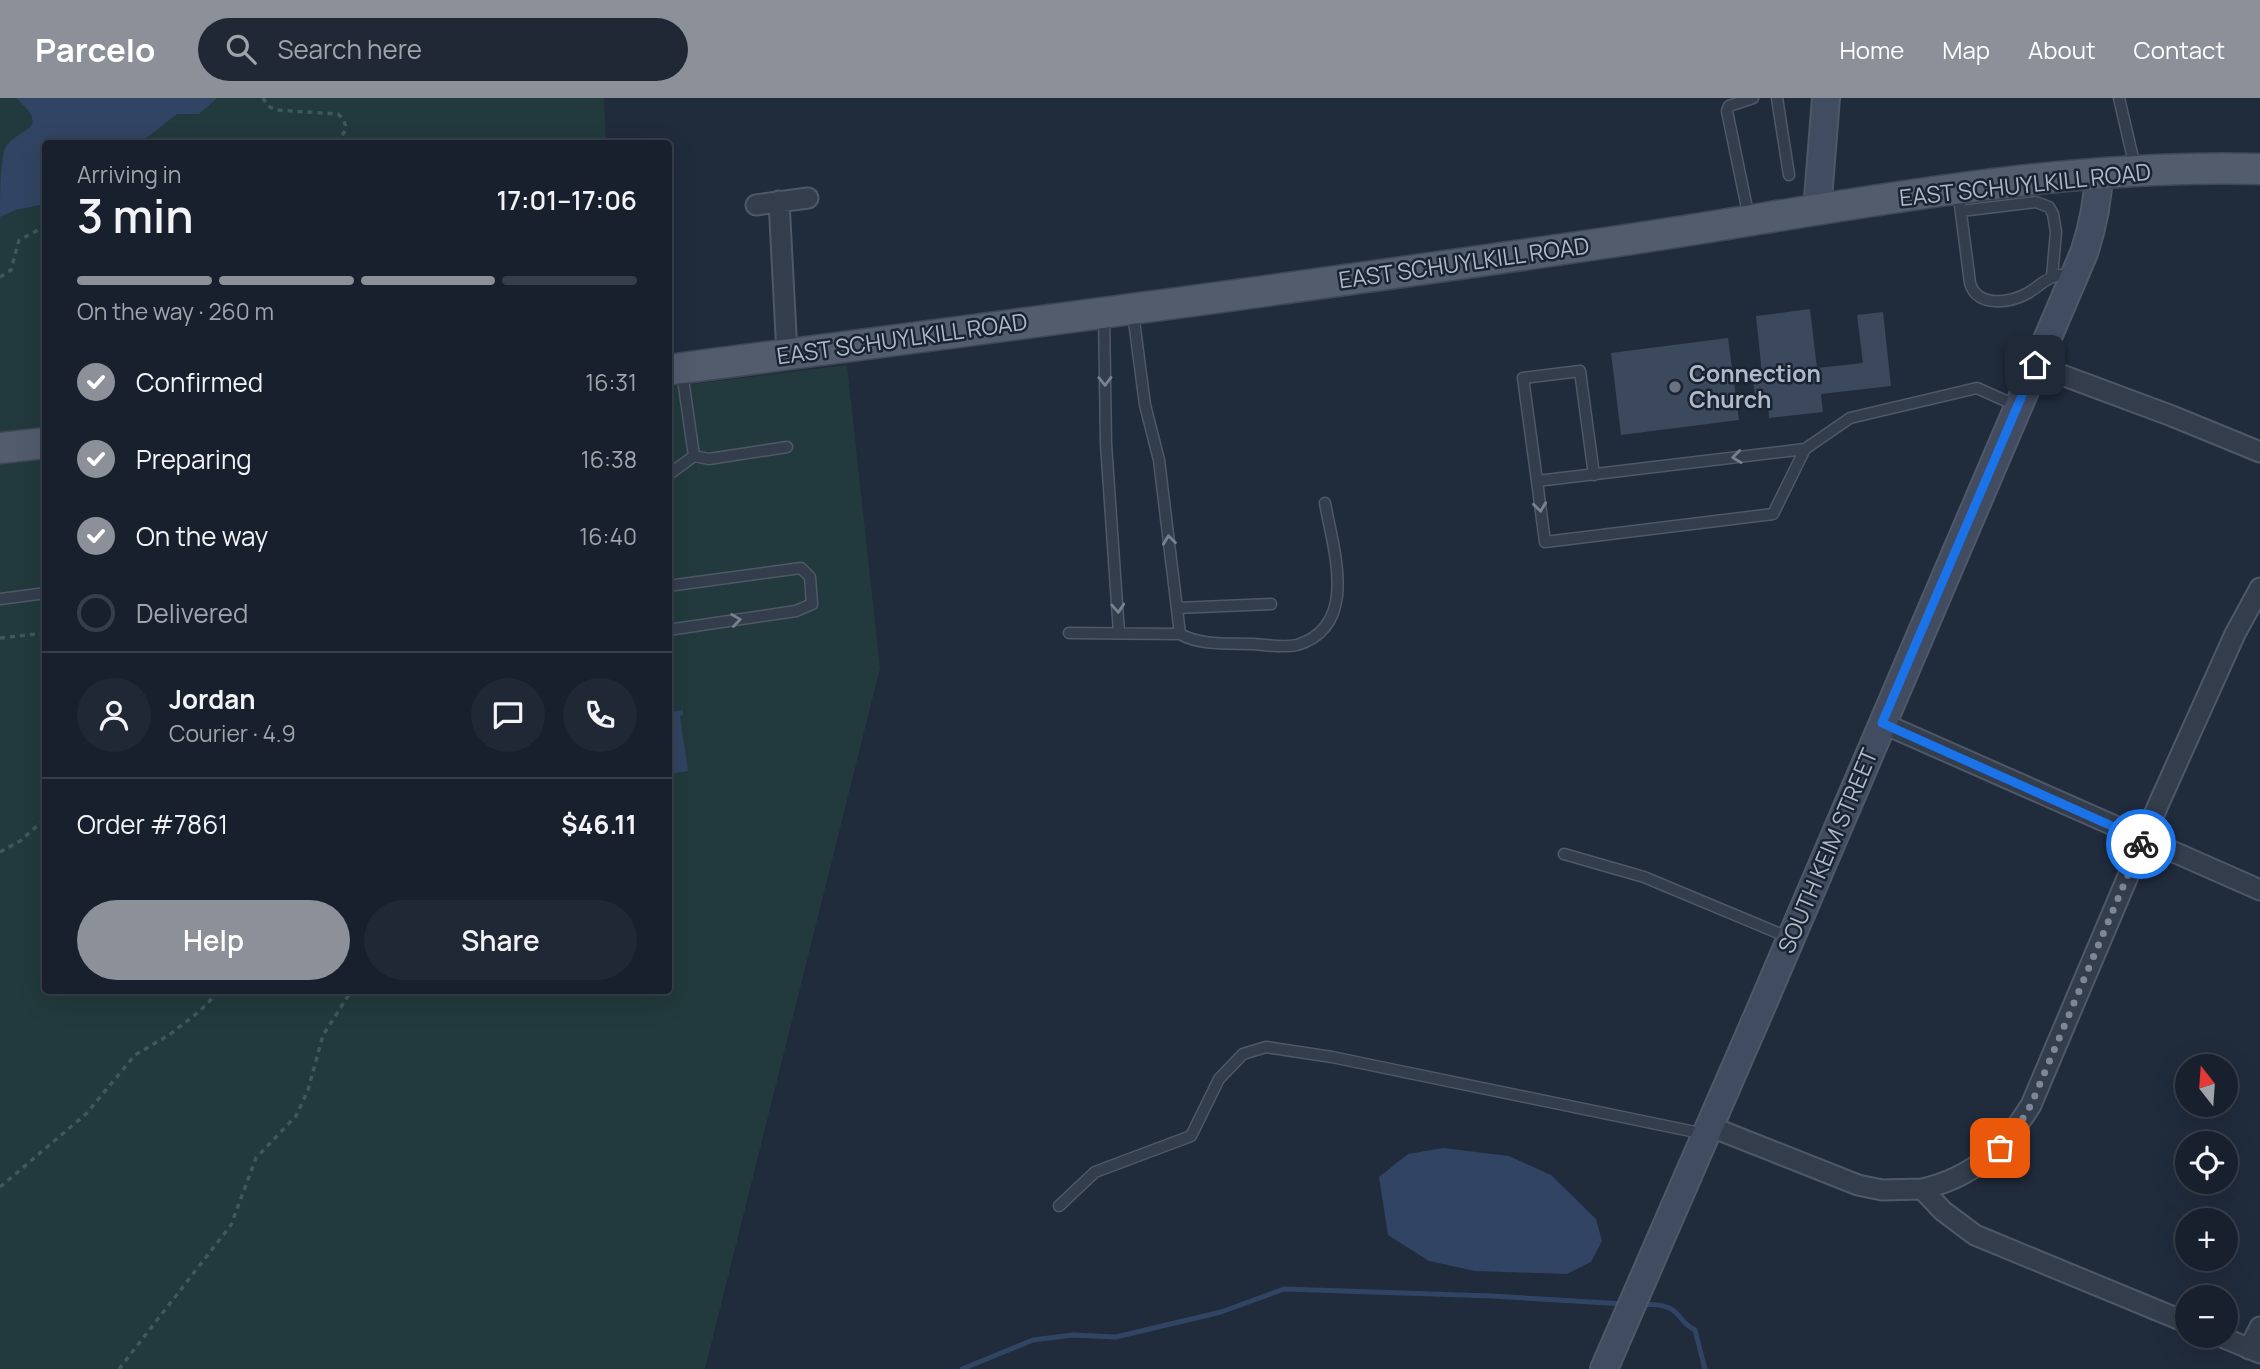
<!DOCTYPE html>
<html lang="en">
<head>
<meta charset="utf-8">
<style>
  :root { --surface:#18202d; --page:#212835; --text:#f1f3f6; --muted:#9fa3aa; --line:#363e49; --accent:#8c9099 }
  body { margin:0; font-family:Manrope,sans-serif; background:var(--page); color:var(--text); height:100vh; display:flex; flex-direction:column; font-size:26px; white-space:nowrap }
  * { box-sizing:border-box; margin:0 }
  p { font-size:23px; color:var(--muted) }
  .icon { flex:none; width:38px; height:38px; fill:none; stroke:currentColor; stroke-width:2; stroke-linecap:round; stroke-linejoin:round }
  .map { position:relative; flex:1; overflow:hidden }
  .panel { position:absolute; left:42px; top:42px; width:630px; height:854px; display:flex; flex-direction:column; background:var(--surface); border-radius:7px; box-shadow:0 7px 28px #0002,0 0 0 2px var(--line) }
  .panel>* { flex:none }
  .needle { width:46px; rotate:343deg }
  .tools { position:absolute; left:2175px; top:956px; display:grid; gap:14px }
  .tools a { display:grid; place-items:center; width:63px; height:63px; border-radius:50%; background:var(--surface); box-shadow:0 7px 28px #0002,0 0 0 2px var(--line); font-size:35px }
  .pin { position:absolute; display:grid; place-items:center; width:60px; height:60px; color:#fff; margin:-30px; border-radius:14px; box-shadow:0 4px 10px #0006 }
  .courier { position:absolute; display:grid; place-items:center; width:70px; height:70px; margin:-35px; border:5px solid #1a73e8; border-radius:50%; background:#fff; color:#222; box-shadow:0 2px 9px #0007 }
  .overview em { font-style:normal; font-weight:600 }
  .overview div { display:flex; flex-direction:column-reverse }
  .overview { display:flex; align-items:center; justify-content:space-between; height:119px; padding:0 35px }
  h1 { font-size:46px; font-weight:600; line-height:52px }
  .bar { display:grid; grid-template-columns:repeat(4,1fr); gap:10px 7px; align-content:center; height:84px; padding:0 35px }
  .bar i { height:9px; border-radius:5px; background:var(--line) }
  .bar .on { background:var(--accent) }
  .bar p { grid-column:span 4 }
  .line { display:flex; align-items:center; gap:18px; padding:0 35px; border-top:2px solid var(--line) }
  .line div { flex:1 }
  .round { display:grid; place-items:center; flex:none; width:74px; height:74px; border-radius:37px; background:var(--page) }
  ol { padding:0 35px; list-style:none }
  li { display:flex; align-items:center; gap:21px; height:77px }
  li p { margin-inline-start:auto }
  li .icon { padding:7px; border-radius:50%; background:var(--accent); color:#fff; stroke-width:4 }
  li:last-child { color:var(--muted) }
  li i { width:38px; height:38px; border:4px solid var(--line); border-radius:50% }
  .cta { display:flex; gap:14px; margin-top:auto; padding:14px 35px }
  .cta a { flex:1; height:80px; border-radius:42px; background:var(--accent); color:#fff; font-size:28px; font-weight:600; line-height:80px; text-align:center }
  .cta a+a { background:var(--page); color:var(--text) }
  header { display:flex; align-items:center; gap:42px; box-sizing:border-box; height:98px; padding:0 35px; background:var(--accent); color:#fff }
  header strong { font-size:33px }
  nav { display:flex; gap:38px; margin-inline-start:auto; font-size:24px }
  .search { width:490px; height:63px; background:var(--page); display:flex; align-items:center; gap:18px; box-sizing:border-box; padding:0 24px; border-radius:38px; color:var(--muted); font-size:26px }
  .map>svg:first-child { display:block }
</style>
</head>
<body>
<header>
<strong>Parcelo</strong>
<div class="search"><svg class="icon" aria-label="search" viewBox="0 0 24 24"><circle cx="10" cy="10" r="6"/><path d="M15 15l6 6"/></svg>Search here</div>
<nav><a>Home</a><a>Map</a><a>About</a><a>Contact</a></nav>
</header>
<div class="map">
<svg width="2260" height="1271" viewBox="0 0 2260 1271">
  <rect width="100%" height="100%" fill="#202b3c"/>
  <!-- green -->
  <path fill="#223a3d" d="M0 0H604L606 45 46 46V892H668L669 289 847 267 880 570 705 1271H0Z"/>
  <!-- water -->
  <path fill="#314463" d="M16 0H217L199 16H177L149 38 135 45 46 46 45 106 15 112 0 119C0 98 0 72 4 53 14 28 55 35 16 0Z
    M683 612V617L680 618 688 673 669 676V614Z
    M1443 1050 1509 1058 1551 1077 1596 1121 1602 1143 1591 1164 1567 1176 1475 1173 1429 1163 1388 1137 1379 1079 1408 1056Z"/>
  <g fill="none" stroke-linecap="round" stroke-linejoin="round">
    <!-- stream -->
    <path stroke="#314463" stroke-width="5" d="M1641 1207C1651 1206 1665 1206 1674 1213 1683 1220 1681 1225 1695 1232L1705 1271
      M962 1271 1033 1242 1073 1237 1116 1239 1221 1214 1284 1191 1492 1198 1624 1206"/>
  </g>
  <!-- building -->
  <path fill="#3c495c" d="M1810 211 1817 270 1863 265 1857 217 1883 214 1891 288 1821 296 1823 314 1769 320 1767 296 1755 297 1752 277 1762 276 1756 218Z
    M1728 240 1739 322 1621 337 1611 255Z"/>
  <g fill="none" stroke-linecap="round" stroke-linejoin="round">
    <defs>
      <path id="lane" d="M1777 0 1789 77
        M2119 0 2135 69
        M1958 92 1970 185C1977 210 2010 205 2028 195 2037 190 2046 180 2056 178 2062 176 2067 177 2073 179
        M1961 113 2036 104 2049 109 2053 116 2056 134 2052 179
        M1749 120 1727 13 1729 8 1753 0
        M1104 217 1106 346 1119 535
        M682 274 694 358 709 361 787 349
        M1805 351 1773 416 1545 444 1537 383 1805 351 1850 320 1977 290 2017 308
        M668 377 694 358
        M1537 383 1523 280 1580 273 1594 377
        M668 488 801 470 810 479 812 506 796 513 668 532
        M0 501 46 495
        M1177 510 1271 506
        M1069 535 1180 536 1159 362 1145 307 1133 215
        M1180 536C1201 548 1230 545 1254 546 1268 547 1283 550 1297 547 1360 528 1333 451 1325 405
        M1564 756 1644 779 1790 840
        M1059 1108 1095 1074 1191 1038 1219 981 1243 956 1266 949 1332 959 1705 1036"/>
      <path id="street" d="M779 103 787 256
        M756 107 808 100
        M2035 267 2172 318 2260 354
        M1882 625 2260 792
        M1709 1028 1858 1087 1882 1092 1922 1091 1943 1113 1975 1137 2188 1225
        M1922 1091C1972 1080 2005 1050 2031 1007L2159 705 2235 536 2260 490
        M2217 1237 2260 1255
        M2249 1251 2260 1229"/>
      <path id="secondary" d="M1817 113 1826 0
        M1604 1271 1761 910 2084 155C2093 128 2098 103 2099 74"/>
      <path id="primary" d="M668 272C983 231 1298 190 1612 144 1826 113 2042 65 2260 71
        M0 350 46 345"/>
    </defs>
    <!-- lane casing -->
    <use href="#lane" stroke="#4f5867" stroke-width="13"/>
    <!-- street casing -->
    <use href="#street" stroke="#4f5867" stroke-width="23"/>
    <!-- secondary casing -->
    <use href="#secondary" stroke="#4f5867" stroke-width="30"/>
    <!-- primary casing -->
    <use href="#primary" stroke="#3d4755" stroke-width="33"/>
    <!-- path -->
    <path stroke="#40575b" stroke-width="3.5" stroke-dasharray="5 5" stroke-linecap="butt" d="M263 0 268 8 276 12 338 16C352 29 345 38 330 46
      M0 179 11 172 19 142 46 128
      M0 540 46 535
      M0 754 20 743 46 720
      M0 1089 86 1016 135 957 169 937 200 913 220 892
      M119 1271 231 1127 256 1060 296 1018 308 992 323 937 352 892"/>
    <!-- lane -->
    <use href="#lane" stroke="#343d4c" stroke-width="10"/>
    <!-- street -->
    <use href="#street" stroke="#343d4c" stroke-width="19"/>
    <!-- secondary -->
    <use href="#secondary" stroke="#424c60" stroke-width="26"/>
    <!-- primary -->
    <use href="#primary" stroke="#525c6d" stroke-width="30"/>
  </g>
  <!-- one-way arrows -->
  <defs><path id="oneway-chevron" d="M-2-3.5L2.5 0L-2 3.5" fill="none" stroke-width="1.6" stroke-linecap="round" stroke-linejoin="round" transform="scale(1.75)"/></defs>
  <g stroke="#788190">
    <use href="#oneway-chevron" transform="translate(1105 283) rotate(89)"/>
    <use href="#oneway-chevron" transform="translate(1737 359) rotate(173)"/>
    <use href="#oneway-chevron" transform="translate(1540 409) rotate(83)"/>
    <use href="#oneway-chevron" transform="translate(1169 442) rotate(-97)"/>
    <use href="#oneway-chevron" transform="translate(1118 510) rotate(86)"/>
    <use href="#oneway-chevron" transform="translate(736 522) rotate(-8)"/>
  </g>
  <g fill="none" stroke-linecap="round" stroke-linejoin="round">
    <!-- done -->
    <path stroke="#7d8797" stroke-width="7" stroke-dasharray="0 12.6" d="M2000 1050 2017 1030 2031 1007 2141 746"/>
    <!-- route -->
    <path stroke="#1a73e8" stroke-width="9" d="M2035 267 1882 625 2143 742 2141 746"/>
  </g>
  <!-- markers -->
  <circle fill="#6b7280" stroke="#192331" stroke-width="2.5" cx="1675" cy="289" r="7"/>
  <g text-anchor="middle" stroke-width="5" stroke-linejoin="round" paint-order="stroke">
    <!-- street labels -->
    <g font-size="23" fill="#afb8c8" stroke="#192331">
      <text transform="translate(2025 87) rotate(-6)" y="8">EAST SCHUYLKILL ROAD</text>
      <text transform="translate(1464 165) rotate(-8)" y="8">EAST SCHUYLKILL ROAD</text>
      <text transform="translate(902 241) rotate(-8)" y="8">EAST SCHUYLKILL ROAD</text>
      <text transform="translate(1828 753) rotate(-67)" y="8">SOUTH KEIM STREET</text>
    </g>
    <!-- poi labels -->
    <g font-size="23" font-weight="bold" fill="#afb8c8" stroke="#192331" text-anchor="start">
      <text x="1689" y="284">Connection<tspan x="1689" dy="26">Church</tspan></text>
    </g>
  </g>
</svg>
<div class="tools">
<a><svg class="needle" viewBox="-14 -14 28 28"><path d="M0-13l5 13h-10z" fill="#e53935"/><path d="M0 13l5-13h-10z" fill="#9fa3aa"/></svg></a>
<a><svg class="icon" aria-label="locate" viewBox="0 0 24 24"><circle cx="12" cy="12" r="6"/><path d="M12 2v4M12 18v4M2 12h4M18 12h4"/></svg></a>
<a>+</a>
<a>−</a>
</div>
<div class="pin" style="left:2000px;top:1050px;background:#ea580c"><svg class="icon" aria-label="bag" viewBox="0 0 24 24"><path d="M5 8h14l-1 12H6zM9 8a3 3 0 0 1 6 0"/></svg></div>
<div class="pin" style="left:2035px;top:267px;background:#1f2937"><svg class="icon" aria-label="home" viewBox="0 0 24 24"><path d="M3 11l9-7 9 7M6 9v11h12V9"/></svg></div>
<div class="courier" style="left:2141px;top:746px"><svg class="icon" aria-label="bike" viewBox="0 0 24 24"><circle cx="6" cy="16" r="4"/><circle cx="18" cy="16" r="4"/><path d="M6 16l4-8h5l3 8M10 8l3 8H6M13 5h3"/></svg></div>
<section class="panel">
<div class="overview"><div><h1>3 min</h1><p>Arriving in</p></div><em>17:01–17:06</em></div>
<div class="bar"><i class="on"></i><i class="on"></i><i class="on"></i><i></i><p>On the way · 260 m</p></div>
<ol>
<li><svg class="icon" aria-label="check" viewBox="0 0 24 24"><path d="M5 12l5 5 9-10"/></svg>Confirmed<p>16:31</p></li>
<li><svg class="icon" aria-label="check" viewBox="0 0 24 24"><path d="M5 12l5 5 9-10"/></svg>Preparing<p>16:38</p></li>
<li><svg class="icon" aria-label="check" viewBox="0 0 24 24"><path d="M5 12l5 5 9-10"/></svg>On the way<p>16:40</p></li>
<li><i></i>Delivered</li>
</ol>
<div class="line" style="height:126px"><a class="round"><svg class="icon" aria-label="person" viewBox="0 0 24 24"><circle cx="12" cy="8" r="4"/><path d="M4 21q1-7 8-7t8 7"/></svg></a><div><b>Jordan</b><p>Courier · 4.9</p></div><a class="round"><svg class="icon" aria-label="chat" viewBox="0 0 24 24"><path d="M4 5h16v11H9l-5 4z"/></svg></a><a class="round"><svg class="icon" aria-label="phone" viewBox="0 0 24 24"><path d="M5 4h4l2 5-3 2q2 4 5 5l2-3 5 2v4C11 20 4 13 5 4z"/></svg></a></div>
<div class="line" style="height:91px"><div>Order #7861</div><b>$46.11</b></div>
<div class="cta"><a>Help</a><a>Share</a></div>
</section>
</div>
</body>
</html>
